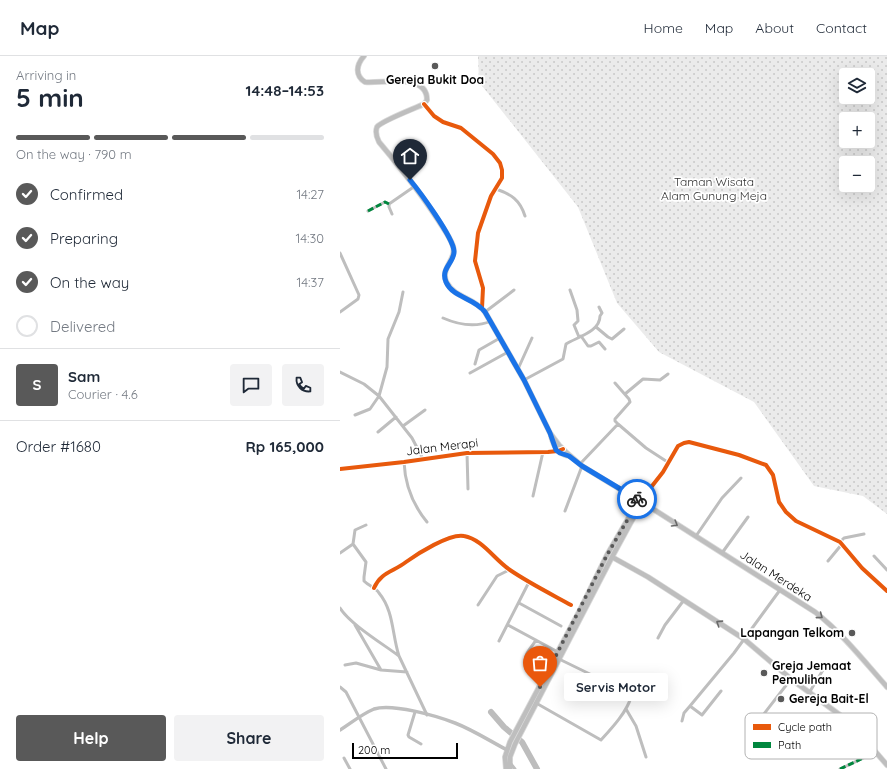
<!DOCTYPE html>
<html lang="en">
<head>
<meta charset="utf-8">
<style>
  :root { --surface:#fff; --page:#f2f2f3; --text:#1f2937; --muted:#747a83; --line:#e0e1e3; --accent:#595959 }
  body { margin:0; font-family:Quicksand,sans-serif; background:var(--page); color:var(--text); height:100vh; display:flex; flex-direction:column; font-size:15px; white-space:nowrap }
  * { box-sizing:border-box; margin:0 }
  p { font-size:13px; color:var(--muted) }
  .icon { flex:none; width:22px; height:22px; fill:none; stroke:currentColor; stroke-width:2; stroke-linecap:round; stroke-linejoin:round }
  .map { position:relative; flex:1; overflow:hidden }
  .details { display:flex; flex-direction:column; background:var(--surface); width:340px }
  .details>* { flex:none }
  .controls { position:absolute; left:499px; top:12px; display:grid; gap:8px }
  .controls a { display:grid; place-items:center; width:36px; height:36px; border-radius:4px; background:var(--surface); box-shadow:0 4px 16px #0002; font-size:20px }
  .scale { position:absolute; left:12px; bottom:10px; width:106px; box-sizing:border-box; padding-left:4px; border:2px solid #000; border-top:0; font-size:11px; line-height:14px; white-space:nowrap; color:#000; -webkit-text-stroke:3px #fff; paint-order:stroke }
  .pin { position:absolute; display:grid; place-items:center; width:34px; height:34px; color:#fff; margin:-41px -17px; border-radius:50% 50% 50% 0; rotate:-45deg; box-shadow:0 0 4px #0007 }
  .pin .icon { rotate:45deg }
  .courier { position:absolute; display:grid; place-items:center; width:40px; height:40px; margin:-20px; border:3px solid #1a73e8; border-radius:50%; background:#fff; color:#222; box-shadow:0 1px 5px #0007 }
  .bubble { position:absolute; height:28px; border-radius:4px; background:var(--surface); box-shadow:0 4px 16px #0002; font-size:13px; font-weight:700; line-height:28px; text-align:center }
  .overview em { font-style:normal; font-weight:700 }
  .overview div { display:flex; flex-direction:column-reverse }
  .overview { display:flex; align-items:center; justify-content:space-between; height:68px; padding:0 16px }
  h1 { font-size:26px; font-weight:700; line-height:30px }
  .bar { display:grid; grid-template-columns:repeat(4,1fr); gap:6px 4px; align-content:center; height:48px; padding:0 16px }
  .bar i { height:5px; border-radius:3px; background:var(--line) }
  .bar .active { background:var(--accent) }
  .bar p { grid-column:span 4 }
  .line { display:flex; align-items:center; gap:10px; padding:0 16px; border-top:1px solid var(--line) }
  .line div { flex:1 }
  .round { display:grid; place-items:center; flex:none; width:42px; height:42px; border-radius:4px; background:var(--page) }
  ol { padding:0 16px; list-style:none }
  li { display:flex; align-items:center; gap:12px; height:44px }
  li p { margin-inline-start:auto }
  li .icon { padding:4px; border-radius:50%; background:var(--accent); color:#fff; stroke-width:4 }
  li:last-child { color:var(--muted) }
  li i { width:22px; height:22px; border:2px solid var(--line); border-radius:50% }
  .primary-button { display:flex; gap:8px; margin-top:auto; padding:8px 16px }
  .primary-button a { flex:1; height:46px; border-radius:4px; background:var(--accent); color:#fff; font-size:16px; font-weight:700; line-height:46px; text-align:center }
  .primary-button a+a { background:var(--page); color:var(--text) }
  header { display:flex; align-items:center; gap:24px; box-sizing:border-box; height:56px; padding:0 20px; background:var(--surface); border-bottom:1px solid var(--line) }
  header strong { font-size:19px }
  nav { display:flex; gap:22px; margin-inline-start:auto; font-size:14px }
  main { display:flex; flex:1; min-height:0 }
  .map>svg:first-child { display:block }
</style>
</head>
<body>
<header>
<strong>Map</strong>
<nav><a>Home</a><a>Map</a><a>About</a><a>Contact</a></nav>
</header>
<main>
<section class="details">
<div class="overview"><div><h1>5 min</h1><p>Arriving in</p></div><em>14:48–14:53</em></div>
<div class="bar"><i class="active"></i><i class="active"></i><i class="active"></i><i></i><p>On the way · 790 m</p></div>
<ol>
<li><svg class="icon" aria-label="check" viewBox="0 0 24 24"><path d="M5 12l5 5 9-10"/></svg>Confirmed<p>14:27</p></li>
<li><svg class="icon" aria-label="check" viewBox="0 0 24 24"><path d="M5 12l5 5 9-10"/></svg>Preparing<p>14:30</p></li>
<li><svg class="icon" aria-label="check" viewBox="0 0 24 24"><path d="M5 12l5 5 9-10"/></svg>On the way<p>14:37</p></li>
<li><i></i>Delivered</li>
</ol>
<div class="line" style="height:72px"><b class="round" style="background:var(--accent);color:#fff">S</b><div><b>Sam</b><p>Courier · 4.6</p></div><a class="round"><svg class="icon" aria-label="chat" viewBox="0 0 24 24"><path d="M4 5h16v11H9l-5 4z"/></svg></a><a class="round"><svg class="icon" aria-label="phone" viewBox="0 0 24 24"><path d="M5 4h4l2 5-3 2q2 4 5 5l2-3 5 2v4C11 20 4 13 5 4z"/></svg></a></div>
<div class="line" style="height:52px"><div>Order #1680</div><b>Rp 165,000</b></div>
<div class="primary-button"><a>Help</a><a>Share</a></div>
</section>
<div class="map">
<svg width="547" height="713" viewBox="0 0 547 713">
  <defs>
    <pattern id="grass-dots" width="8" height="8" patternUnits="userSpaceOnUse"><rect width="8" height="8" fill="#ebebeb"/><path d="M2 2h.1M6 6h.1" fill="none" stroke="#c8c8c8" stroke-width="1.8" stroke-linecap="round"/></pattern>
  </defs>
  <rect width="100%" height="100%" fill="#fff"/>
  <!-- grass -->
  <path fill="url(#grass-dots)" fill-rule="evenodd" d="M138 0H547V458L523 440 474 430 414 346 319 296 277 247 238 151 139 26ZM506 19H528V41H506ZM506 63H528V85H506ZM506 107H528V129H506Z"/>
  <g fill="none" stroke-linecap="round" stroke-linejoin="round">
    <!-- river -->
    <path stroke="#bdbdbd" stroke-width="6" d="M151 656 164 671 182 686 197 713"/>
    <defs>
      <path id="primary" d="M24 0C17 8 14 19 25 26 42 28 87 16 87 44L84 48C76 52 41 65 37 71 35 76 37 82 39 86 60 111 80 136 98 164 103 172 110 181 113 190 117 204 99 213 107 227 115 242 135 242 145 256L184 324 210 377 219 389 227 397 242 410 301 446
        M211 380C214 391 217 397 229 400"/>
      <path id="trunk" d="M272 501 308 521 404 583 451 623 500 659 514 671 547 709
        M166 713 165 701 170 686 240 554 267 499 299 444
        M170 713V701L175 688 272 501 302 446 475 556C502 577 524 605 547 631"/>
    </defs>
    <!-- primary casing -->
    <use href="#primary" stroke="#dbdbdb" stroke-width="6"/>
    <!-- trunk casing -->
    <use href="#trunk" stroke="#dbdbdb" stroke-width="6"/>
    <!-- minor -->
    <path stroke="#bebebe" stroke-width="3" d="M84 48 94 60 103 66 121 72 153 98 160 107 162 114V122L151 140 138 177 135 205 143 232 142 252
      M156 133C171 138 180 144 185 160
      M28 155 45 146 49 148
      M52 158 49 151V148L75 130
      M0 197 19 239 18 243 0 256
      M230 234 237 254 238 265 234 269 239 281
      M145 256 174 234
      M103 262C119 269 135 272 151 265
      M256 271 268 281 272 283 284 273
      M241 280 248 290H251L259 286 265 293
      M135 308 139 294 160 282
      M178 313 192 282
      M0 316 24 328 39 340 72 382 83 403
      M130 317 168 296
      M184 324 223 303 226 288C237 281 260 276 260 260L262 257 259 251
      M285 338 303 323 320 324 328 318
      M15 359 30 353 39 340 47 311 48 283 59 256 63 236
      M278 368 306 392 329 407
      M63 370 85 354
      M38 376 56 361
      M127 397 128 433
      M64 406C65 429 73 449 87 466
      M240 408 278 368 275 365V363L290 346 289 343 275 327
      M193 440 203 396
      M225 455 242 410
      M356 480 382 442 401 422
      M500 486 504 482 524 478
      M13 488 26 506 24 521V525C29 530 36 532 39 537 54 555 52 579 59 600L87 659
      M0 497 13 488 15 474 26 469
      M382 497 408 461
      M534 500 547 514
      M488 505 502 488
      M34 532C41 516 53 516 66 506 77 498 110 477 124 480 142 483 155 504 170 514 189 527 211 538 231 549
      M179 547 221 570
      M138 549 157 520 169 514
      M0 552C10 568 43 588 59 600
      M15 569 41 614
      M168 569 218 596
      M318 582 325 569 344 544
      M196 584C192 591 183 599 186 606L206 618
      M159 585 189 526
      M219 603 256 621 250 633
      M5 609 16 607 41 614 67 616
      M0 631 6 636 46 713
      M381 635 362 659 350 650 394 597 440 534
      M469 637 483 614
      M196 647 261 684C271 673 287 656 291 641 293 635 291 628 290 622
      M286 653 296 670 306 701
      M75 656 68 679 69 681 81 688
      M420 663 451 623
      M342 665 344 657 350 650
      M4 702 10 713
      M171 708 175 713
      M500 713 536 696"/>
    <!-- tertiary -->
    <path stroke="#bebebe" stroke-width="3.5" d="M0 413 64 406 127 397 208 396 220 394
      M299 444 305 439 323 416 338 390 344 387 349 386 399 399 426 409 433 419 439 446 446 456 456 465 500 486 522 512 547 535
      M0 674C11 667 22 658 34 653 52 647 97 660 115 667 133 674 150 685 167 694"/>
    <!-- primary -->
    <use href="#primary" stroke="#bebebe" stroke-width="4.5"/>
    <!-- trunk -->
    <use href="#trunk" stroke="#bebebe" stroke-width="4.5"/>
    <!-- quiet -->
    <path stroke="#00873e" stroke-width="3" stroke-dasharray="6 3" stroke-linecap="butt" d="M28 155 45 146 49 148
      M413 675 418 670 420 663
      M500 713 536 696"/>
    <defs>
      <path id="cycleway" d="M84 48 94 60 103 66 121 72 153 98 160 107 162 114V122L151 140 138 177 135 205 143 232 142 252
        M0 413 64 406 127 397 208 396 218 395 223 393
        M299 444 305 439 323 416 338 390 344 387 349 386 399 399 426 409 433 419 439 446 446 456 456 465 500 486 522 512 547 535
        M34 532C41 516 53 516 66 506 77 498 110 477 124 480 142 483 155 504 170 514 189 527 211 538 231 549"/>
    </defs>
    <!-- cycleway casing -->
    <use href="#cycleway" stroke="#fff" stroke-width="6"/>
    <!-- cycleway -->
    <use href="#cycleway" stroke="#e8590c" stroke-width="4"/>
  </g>
  <!-- one-way arrows -->
  <defs><path id="oneway-chevron" d="M-2-3.5L2.5 0L-2 3.5" fill="none" stroke-width="1.6" stroke-linecap="round" stroke-linejoin="round"/></defs>
  <g stroke="#686868">
    <use href="#oneway-chevron" transform="translate(335 468) rotate(31)"/>
    <use href="#oneway-chevron" transform="translate(480 560) rotate(37)"/>
    <use href="#oneway-chevron" transform="translate(379 567) rotate(-147)"/>
  </g>
  <g fill="none" stroke-linecap="round" stroke-linejoin="round">
    <!-- done -->
    <path stroke="#595959" stroke-width="4" stroke-dasharray="0 7.2" d="M200 631 267 499 299 444 297 443"/>
    <!-- route -->
    <path stroke="#1a73e8" stroke-width="5" d="M70 124C80 136 113 181 114 195 115 206 100 212 106 226 113 242 135 242 145 256L184 324 210 377 216 394 220 397 229 400 242 410 297 443"/>
  </g>
  <!-- markers -->
  <g fill="#595959" stroke="#fff" stroke-width="1.5">
    <circle cx="95" cy="10" r="4"/>
    <circle cx="512" cy="577" r="4"/>
    <circle cx="424" cy="617" r="4"/>
    <circle cx="441" cy="643" r="4"/>
  </g>
  <g text-anchor="middle" stroke-width="3.5" stroke-linejoin="round" paint-order="stroke">
    <!-- poi labels -->
    <g font-size="12" font-weight="bold" fill="#000" stroke="#fff" text-anchor="start">
      <text x="95" y="28" text-anchor="middle">Gereja Bukit Doa</text>
      <text x="504" y="581" text-anchor="end">Lapangan Telkom</text>
      <text x="432" y="614">Greja Jemaat<tspan x="432" dy="14">Pemulihan</tspan></text>
      <text x="449" y="647">Gereja Bait-El</text>
    </g>
    <!-- park labels -->
    <g font-size="12" fill="#313131" stroke="#fff">
      <text x="374" y="130">Taman Wisata<tspan x="374" dy="14">Alam Gunung Meja</tspan></text>
    </g>
    <!-- street labels -->
    <g font-size="12" fill="#000" stroke="#fff">
      <text transform="translate(102 391) rotate(-7)" y="4">Jalan Merapi</text>
      <text transform="translate(436 520) rotate(33)" y="4">Jalan Merdeka</text>
    </g>
  </g>
  <!-- legend -->
  <rect x="405" y="657" width="132" height="46" rx="6" fill="#fff" stroke="#b2b2b2" stroke-width="1"/>
  <rect x="413" y="668" width="18" height="6" fill="#e8590c"/>
  <rect x="413" y="686" width="18" height="6" fill="#00873e"/>
  <g font-size="11" fill="#000">
    <text x="438" y="675">Cycle path</text>
    <text x="438" y="693">Path</text>
  </g>
</svg>
<div class="controls">
<a><svg class="icon" aria-label="layers" viewBox="0 0 24 24"><path d="M12 4l9 5-9 5-9-5zM3 14l9 5 9-5"/></svg></a>
<a>+</a>
<a>−</a>
</div>
<div class="scale">200 m</div>
<div class="pin" style="left:200px;top:631px;background:#ea580c"><svg class="icon" aria-label="bag" viewBox="0 0 24 24"><path d="M5 8h14l-1 12H6zM9 8a3 3 0 0 1 6 0"/></svg></div>
<div class="pin" style="left:70px;top:124px;background:#1f2937"><svg class="icon" aria-label="home" viewBox="0 0 24 24"><path d="M3 11l9-7 9 7M6 9v11h12V9"/></svg></div>
<div class="courier" style="left:297px;top:443px"><svg class="icon" aria-label="bike" viewBox="0 0 24 24"><circle cx="6" cy="16" r="4"/><circle cx="18" cy="16" r="4"/><path d="M6 16l4-8h5l3 8M10 8l3 8H6M13 5h3"/></svg></div>
<div class="bubble" style="left:224px;top:617px;width:104px">Servis Motor</div>
</div>
</main>
</body>
</html>
